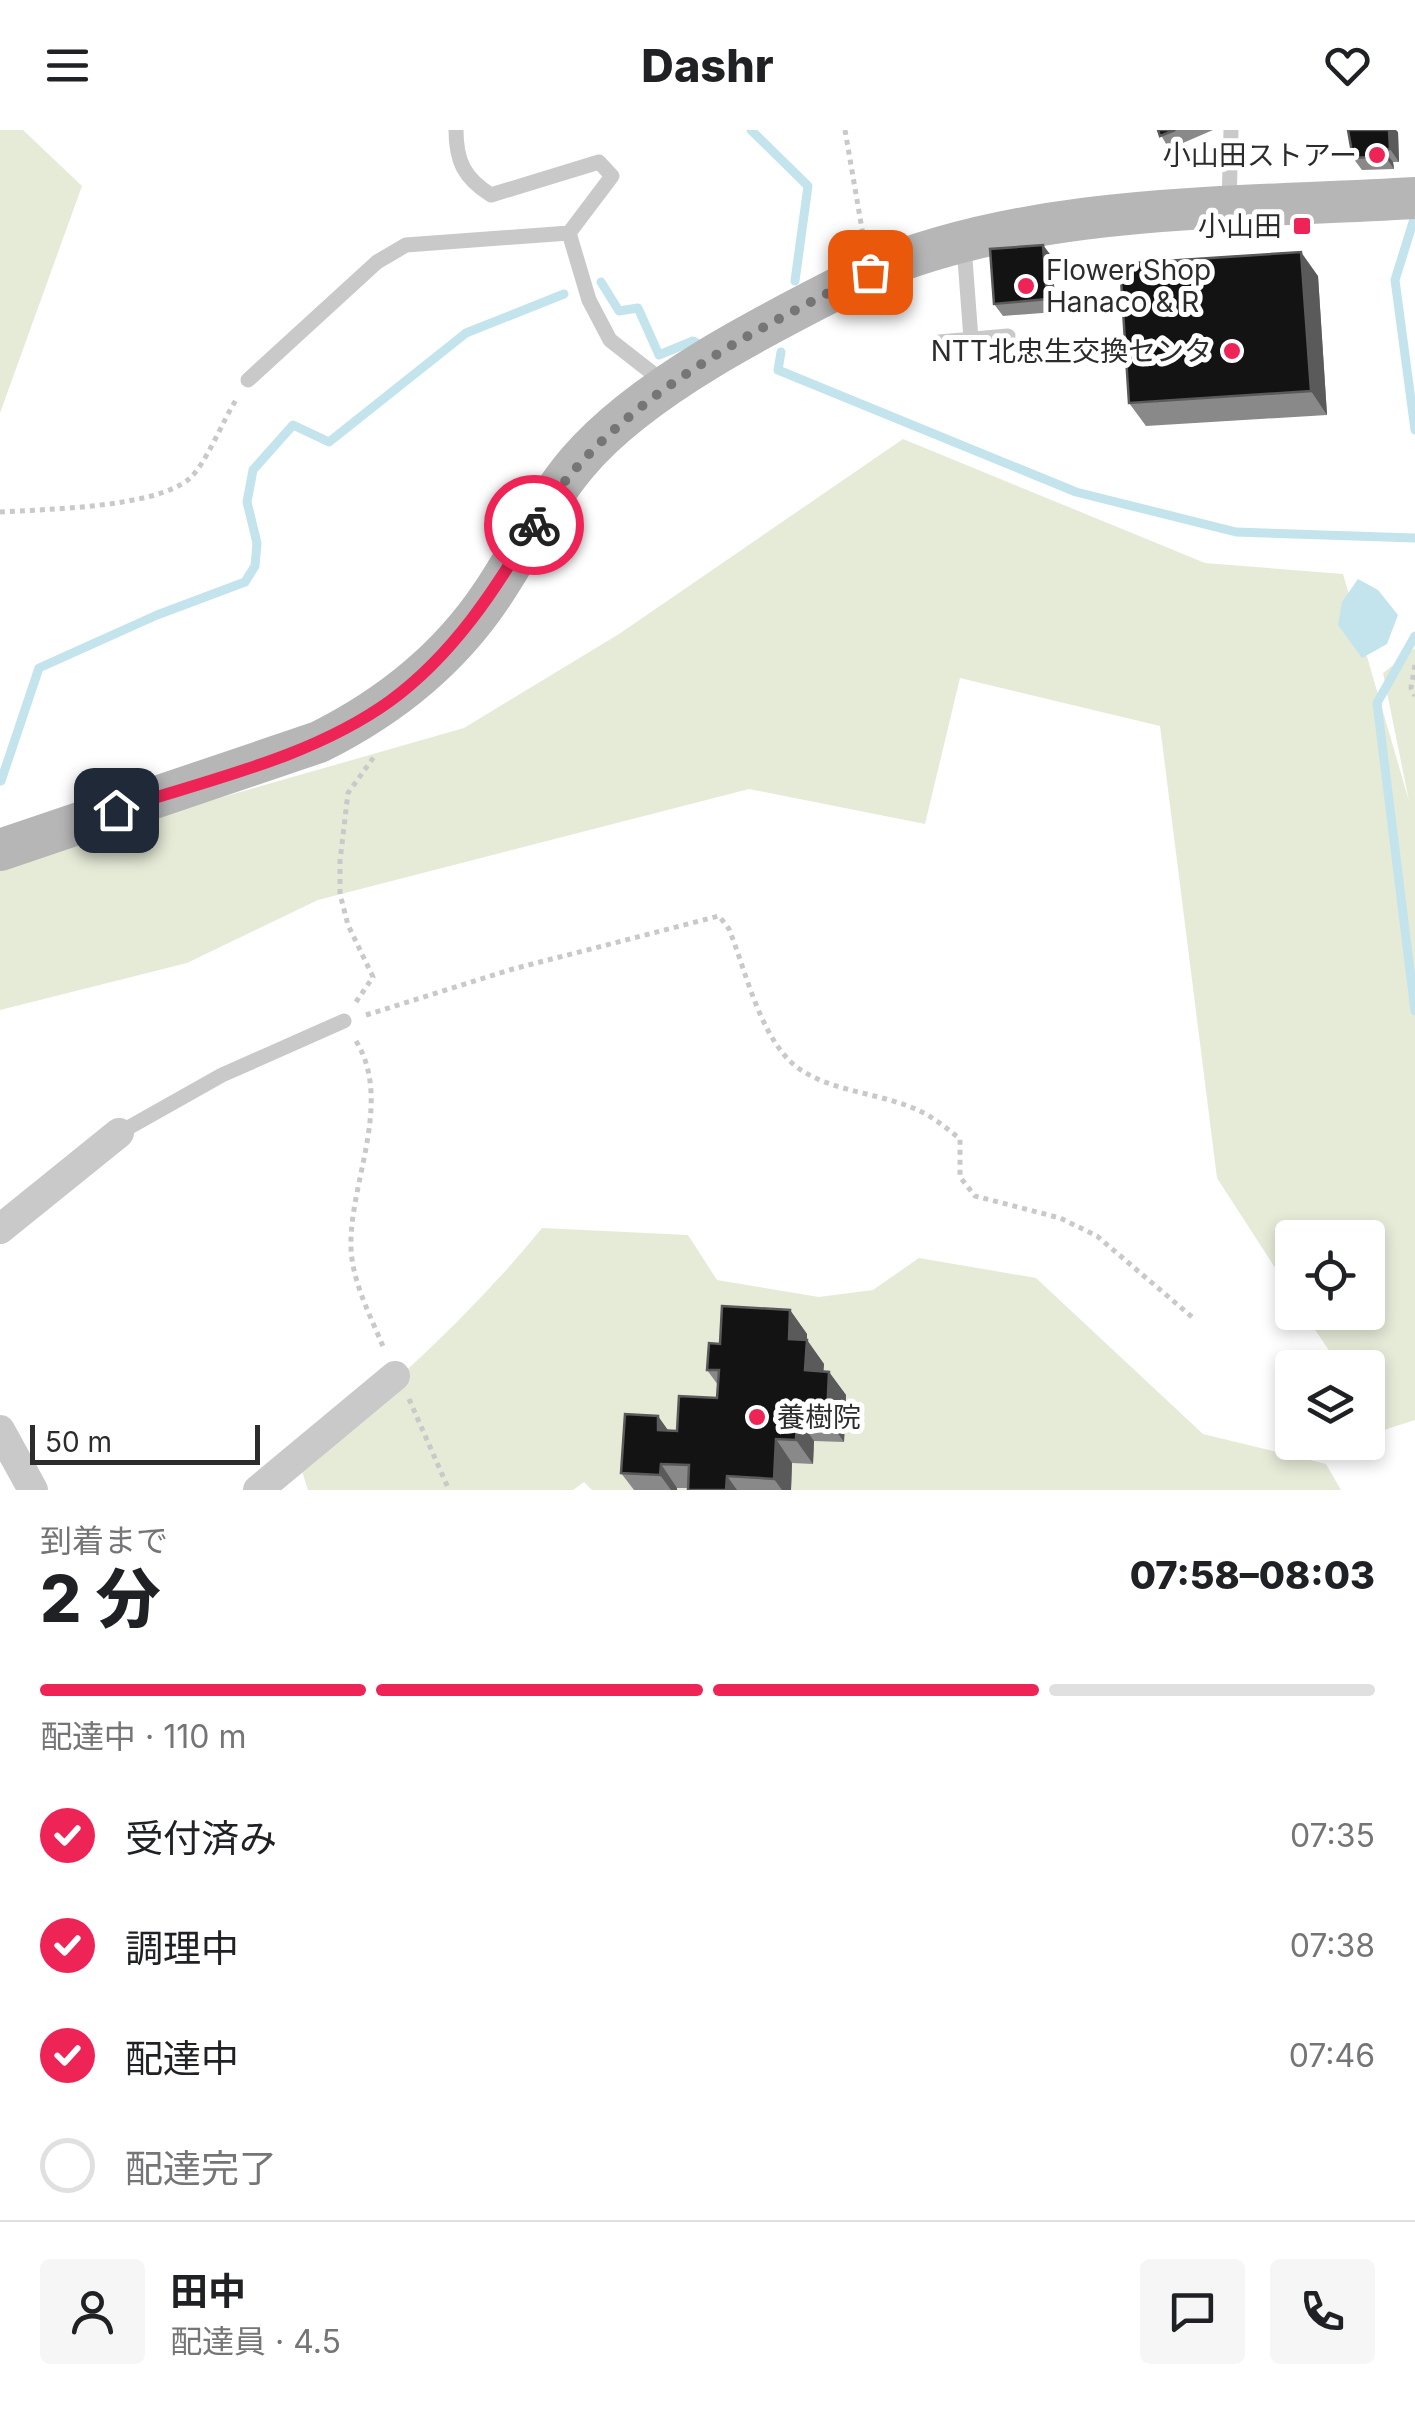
<!DOCTYPE html>
<html lang="ja">
<head>
<meta charset="utf-8">
<style>
  :root { --surface:#fff; --page:#f6f6f6; --text:#202124; --muted:#757577; --line:#e0e0e0; --accent:#ee2456 }
  body { margin:0; font-family:Inter,"Noto Sans JP",sans-serif; background:var(--page); color:var(--text); height:100vh; display:flex; flex-direction:column; font-size:38px; white-space:nowrap }
  * { box-sizing:border-box; margin:0 }
  p { font-size:32px; color:var(--muted) }
  .icon { flex:none; width:55px; height:55px; fill:none; stroke:currentColor; stroke-width:2; stroke-linecap:round; stroke-linejoin:round }
  .map { position:relative; height:1360px; overflow:hidden }
  .drawer { display:flex; flex-direction:column; background:var(--surface); flex:1 }
  .drawer>* { flex:none }
  .tools { position:absolute; left:1275px; top:1090px; display:grid; gap:20px }
  .tools a { display:grid; place-items:center; width:110px; height:110px; border-radius:10px; background:var(--surface); box-shadow:0 5px 15px #0003; font-size:50px }
  .scale { position:absolute; left:30px; bottom:25px; width:230px; box-sizing:border-box; padding-left:10px; border:5px solid #2c2c2c; border-top:0; font-size:28px; line-height:35px; white-space:nowrap; color:#2c2c2c; -webkit-text-stroke:8px #fff; paint-order:stroke }
  .pin { position:absolute; display:grid; place-items:center; width:85px; height:85px; color:#fff; margin:-42px; border-radius:20px; box-shadow:0 5px 15px #0006 }
  .courier { position:absolute; display:grid; place-items:center; width:100px; height:100px; margin:-50px; border:8px solid #ee2456; border-radius:50%; background:#fff; color:#222; box-shadow:0 2px 12px #0007 }
  .summary em { font-style:normal; font-weight:800 }
  .summary div { display:flex; flex-direction:column-reverse }
  .summary { display:flex; align-items:center; justify-content:space-between; height:170px; padding:0 40px }
  h1 { font-size:65px; font-weight:800; line-height:75px }
  .bar { display:grid; grid-template-columns:repeat(4,1fr); gap:15px 10px; align-content:center; height:120px; padding:0 40px }
  .bar i { height:12px; border-radius:8px; background:var(--line) }
  .bar .current { background:var(--accent) }
  .bar p { grid-column:span 4 }
  .line { display:flex; align-items:center; gap:25px; padding:0 40px; border-top:2px solid var(--line) }
  .line div { flex:1 }
  .round { display:grid; place-items:center; flex:none; width:105px; height:105px; border-radius:10px; background:var(--page) }
  ol { padding:0 40px; list-style:none }
  li { display:flex; align-items:center; gap:30px; height:110px }
  li p { margin-inline-start:auto }
  li .icon { padding:10px; border-radius:50%; background:var(--accent); color:#fff; stroke-width:4 }
  li:last-child { color:var(--muted) }
  li i { width:55px; height:55px; border:5px solid var(--line); border-radius:50% }
  header { display:flex; justify-content:space-between; align-items:center; height:130px; padding:0 40px; background:var(--surface); font-size:45px; font-weight:800 }
  .map>svg:first-child { display:block }
</style>
</head>
<body>
<header><svg class="icon" aria-label="menu" viewBox="0 0 24 24"><path d="M4 6h16M4 12h16M4 18h16"/></svg>Dashr<svg class="icon" aria-label="heart" viewBox="0 0 24 24"><path d="M12 20l-8-8c-3-5 5-10 8-4 3-6 11-1 8 4z"/></svg></header>
<div class="map">
<svg width="1415" height="1360" viewBox="0 0 1415 1360">
  <rect width="100%" height="100%" fill="#fff"/>
  <!-- green -->
  <path fill="#e6ebd8" d="M0 0H23L82 56 0 283Z
    M903 309 1205 433 1343 444 1409 671 1383 543 1415 518V1290L1381 1301 1368 1280V1238L1340 1237 1304 1183 1368 1182V1108H1292V1164L1217 1048 1160 596 960 548 925 694 749 659 318 770 187 833 0 880V741L181 679 464 598 619 504Z
    M542 1098 688 1105 717 1150 819 1167 873 1160 919 1128 1036 1148 1203 1304 1326 1334 1341 1360H592L584 1352 573 1360H308L300 1335C386 1260 470 1187 542 1098Z"/>
  <!-- water -->
  <path fill="#c3e4ec" d="M1358 449 1378 460 1398 485 1387 514 1362 528 1338 495 1342 472Z"/>
  <g fill="none" stroke-linecap="round" stroke-linejoin="round">
    <!-- stream -->
    <path stroke="#c3e4ec" stroke-width="9" d="M751 0 808 56 795 151
      M1414 89 1395 150 1415 300
      M601 152 619 181 638 178 659 225 693 211 699 214
      M781 222 778 240 1076 362 1236 402 1415 408
      M1415 506 1377 573 1415 881
      M1 651 39 538 157 485 245 452 255 436 257 413 247 372 253 340 293 295 329 312 466 203 564 164"/>
    <!-- path -->
    <path stroke="#c9c9c9" stroke-width="5" stroke-dasharray="5 5" stroke-linecap="butt" d="M845 0 863 105
      M0 382C46 379 154 378 189 349 205 336 223 290 236 270
      M1415 535 1411 558 1415 566
      M356 872 373 847 348 795 340 764V731L348 663 376 624
      M366 885 513 839 719 786 729 799C745 839 757 894 786 927 814 959 869 961 908 976 928 983 943 995 960 1009V1047L975 1066 1060 1088 1097 1106 1192 1187
      M356 911C392 969 353 1046 351 1108 349 1147 370 1184 384 1219
      M409 1269 449 1360"/>
    <!-- lane -->
    <path stroke="#c9c9c9" stroke-width="15" d="M456 0C456 31 464 48 491 65L599 32 612 46 569 103 589 170 610 210 665 253
      M1229 76 1231 0
      M964 116 971 209
      M939 212 1008 206
      M248 250 377 132 406 115 569 103
      M119 1003 222 945 344 891"/>
    <!-- street -->
    <path stroke="#c9c9c9" stroke-width="30" d="M0 1099 119 1003
      M0 1300 33 1360
      M258 1360 395 1246"/>
    <!-- secondary -->
    <path stroke="#b6b6b6" stroke-width="42" d="M0 720 319 612C387 578 448 530 491 466 521 422 543 373 578 332 644 254 779 188 870 142 1040 72 1234 79 1415 68"/>
  </g>
  <!-- wall -->
  <path fill="#898989" d="M1158 0H1213L1169 19Z
    M1398 2 1399 32H1393L1394 39 1362 40 1353 28Z
    M1043 115 1052 127 1056 182 1003 186 994 174Z
    M1318 146 1327 285 1146 296 1129 273Z
    M790 1180 807 1204V1210L824 1234 823 1241 829 1242 846 1265 844 1312 814 1311 813 1334 792 1333 791 1360H688V1358H677V1360H634L621 1343 668 1300 677 1301 717 1268 718 1255 707 1240 720 1214Z"/>
  <!-- shaded-wall -->
  <path fill="#5a5a5a" d="M1389 0H1396L1398 2 1399 32 1390 19Z
    M1384 20 1393 32 1394 39 1385 26Z
    M1043 115 1052 127 1056 182 1047 169Z
    M1301 122 1318 146 1327 285 1311 261Z
    M790 1180 807 1204V1210L824 1234 822 1264 805 1240 789 1209Z
    M829 1242 846 1265 844 1312 827 1288Z
    M658 1286 675 1310 658 1300Z
    M797 1287 814 1311 813 1334 796 1310Z
    M776 1309 792 1333 791 1360H782L774 1349Z
    M661 1334 677 1358V1360H671L660 1345Z
    M727 1346 737 1360H726Z"/>
  <!-- building -->
  <path fill="#131313" stroke="#5a5a5a" stroke-width="2.5" d="M1158 0H1175L1160 6Z
    M1348 0H1389L1390 19 1384 20 1385 26 1353 28Z
    M1043 115 1047 169 994 174 990 119Z
    M1301 122 1311 261 1129 273 1120 134Z
    M722 1176 790 1180 789 1209 807 1210 805 1240 829 1242 827 1288 797 1287 796 1310 776 1309 774 1349 727 1346 726 1360H688L689 1335 661 1334 660 1345 621 1343 625 1284 658 1286V1300L677 1301 679 1266 717 1268 719 1240H707L709 1213 720 1214Z"/>
  <g fill="none" stroke-linecap="round" stroke-linejoin="round">
    <!-- done -->
    <path stroke="#767676" stroke-width="10" stroke-dasharray="0 18" d="M534 395C609 272 745 205 870 142"/>
    <!-- route -->
    <path stroke="#ee2456" stroke-width="12" d="M116 680C207 650 311 628 390 571 453 525 495 460 534 395"/>
  </g>
  <!-- markers -->
  <g fill="#ee2456" stroke="#fff" stroke-width="4">
    <circle cx="1377" cy="25" r="10"/>
    <rect x="1292" y="86" width="20" height="20" rx="5"/>
    <circle cx="1026" cy="156" r="10"/>
    <circle cx="1232" cy="221" r="10"/>
    <circle cx="757" cy="1287" r="10"/>
  </g>
  <g text-anchor="middle" stroke-width="10" stroke-linejoin="round" paint-order="stroke">
    <!-- poi labels -->
    <g font-size="28" fill="#2c2c2c" stroke="#fff" text-anchor="end">
      <text x="1357" y="35">小山田ストアー</text>
      <text x="1282" y="106">小山田</text>
      <text x="1046" y="150" text-anchor="start">Flower Shop<tspan x="1046" dy="32">Hanaco &amp; R</tspan></text>
      <text x="1212" y="231">NTT北忠生交換センタ</text>
      <text x="777" y="1297" text-anchor="start">養樹院</text>
    </g>
  </g>
</svg>
<div class="tools">
<a><svg class="icon" aria-label="locate" viewBox="0 0 24 24"><circle cx="12" cy="12" r="6"/><path d="M12 2v4M12 18v4M2 12h4M18 12h4"/></svg></a>
<a><svg class="icon" aria-label="layers" viewBox="0 0 24 24"><path d="M12 4l9 5-9 5-9-5zM3 14l9 5 9-5"/></svg></a>
</div>
<div class="scale">50 m</div>
<div class="pin" style="left:870px;top:142px;background:#ea580c"><svg class="icon" aria-label="bag" viewBox="0 0 24 24"><path d="M5 8h14l-1 12H6zM9 8a3 3 0 0 1 6 0"/></svg></div>
<div class="pin" style="left:116px;top:680px;background:#1f2937"><svg class="icon" aria-label="home" viewBox="0 0 24 24"><path d="M3 11l9-7 9 7M6 9v11h12V9"/></svg></div>
<div class="courier" style="left:534px;top:395px"><svg class="icon" aria-label="bike" viewBox="0 0 24 24"><circle cx="6" cy="16" r="4"/><circle cx="18" cy="16" r="4"/><path d="M6 16l4-8h5l3 8M10 8l3 8H6M13 5h3"/></svg></div>
</div>
<section class="drawer">
<div class="summary"><div><h1>2 分</h1><p>到着まで</p></div><em>07:58–08:03</em></div>
<div class="bar"><i class="current"></i><i class="current"></i><i class="current"></i><i></i><p>配達中 · 110 m</p></div>
<ol>
<li><svg class="icon" aria-label="check" viewBox="0 0 24 24"><path d="M5 12l5 5 9-10"/></svg>受付済み<p>07:35</p></li>
<li><svg class="icon" aria-label="check" viewBox="0 0 24 24"><path d="M5 12l5 5 9-10"/></svg>調理中<p>07:38</p></li>
<li><svg class="icon" aria-label="check" viewBox="0 0 24 24"><path d="M5 12l5 5 9-10"/></svg>配達中<p>07:46</p></li>
<li><i></i>配達完了</li>
</ol>
<div class="line" style="height:180px"><a class="round"><svg class="icon" aria-label="person" viewBox="0 0 24 24"><circle cx="12" cy="8" r="4"/><path d="M4 21q1-7 8-7t8 7"/></svg></a><div><b>田中</b><p>配達員 · 4.5</p></div><a class="round"><svg class="icon" aria-label="chat" viewBox="0 0 24 24"><path d="M4 5h16v11H9l-5 4z"/></svg></a><a class="round"><svg class="icon" aria-label="phone" viewBox="0 0 24 24"><path d="M5 4h4l2 5-3 2q2 4 5 5l2-3 5 2v4C11 20 4 13 5 4z"/></svg></a></div>
</section>
</body>
</html>
